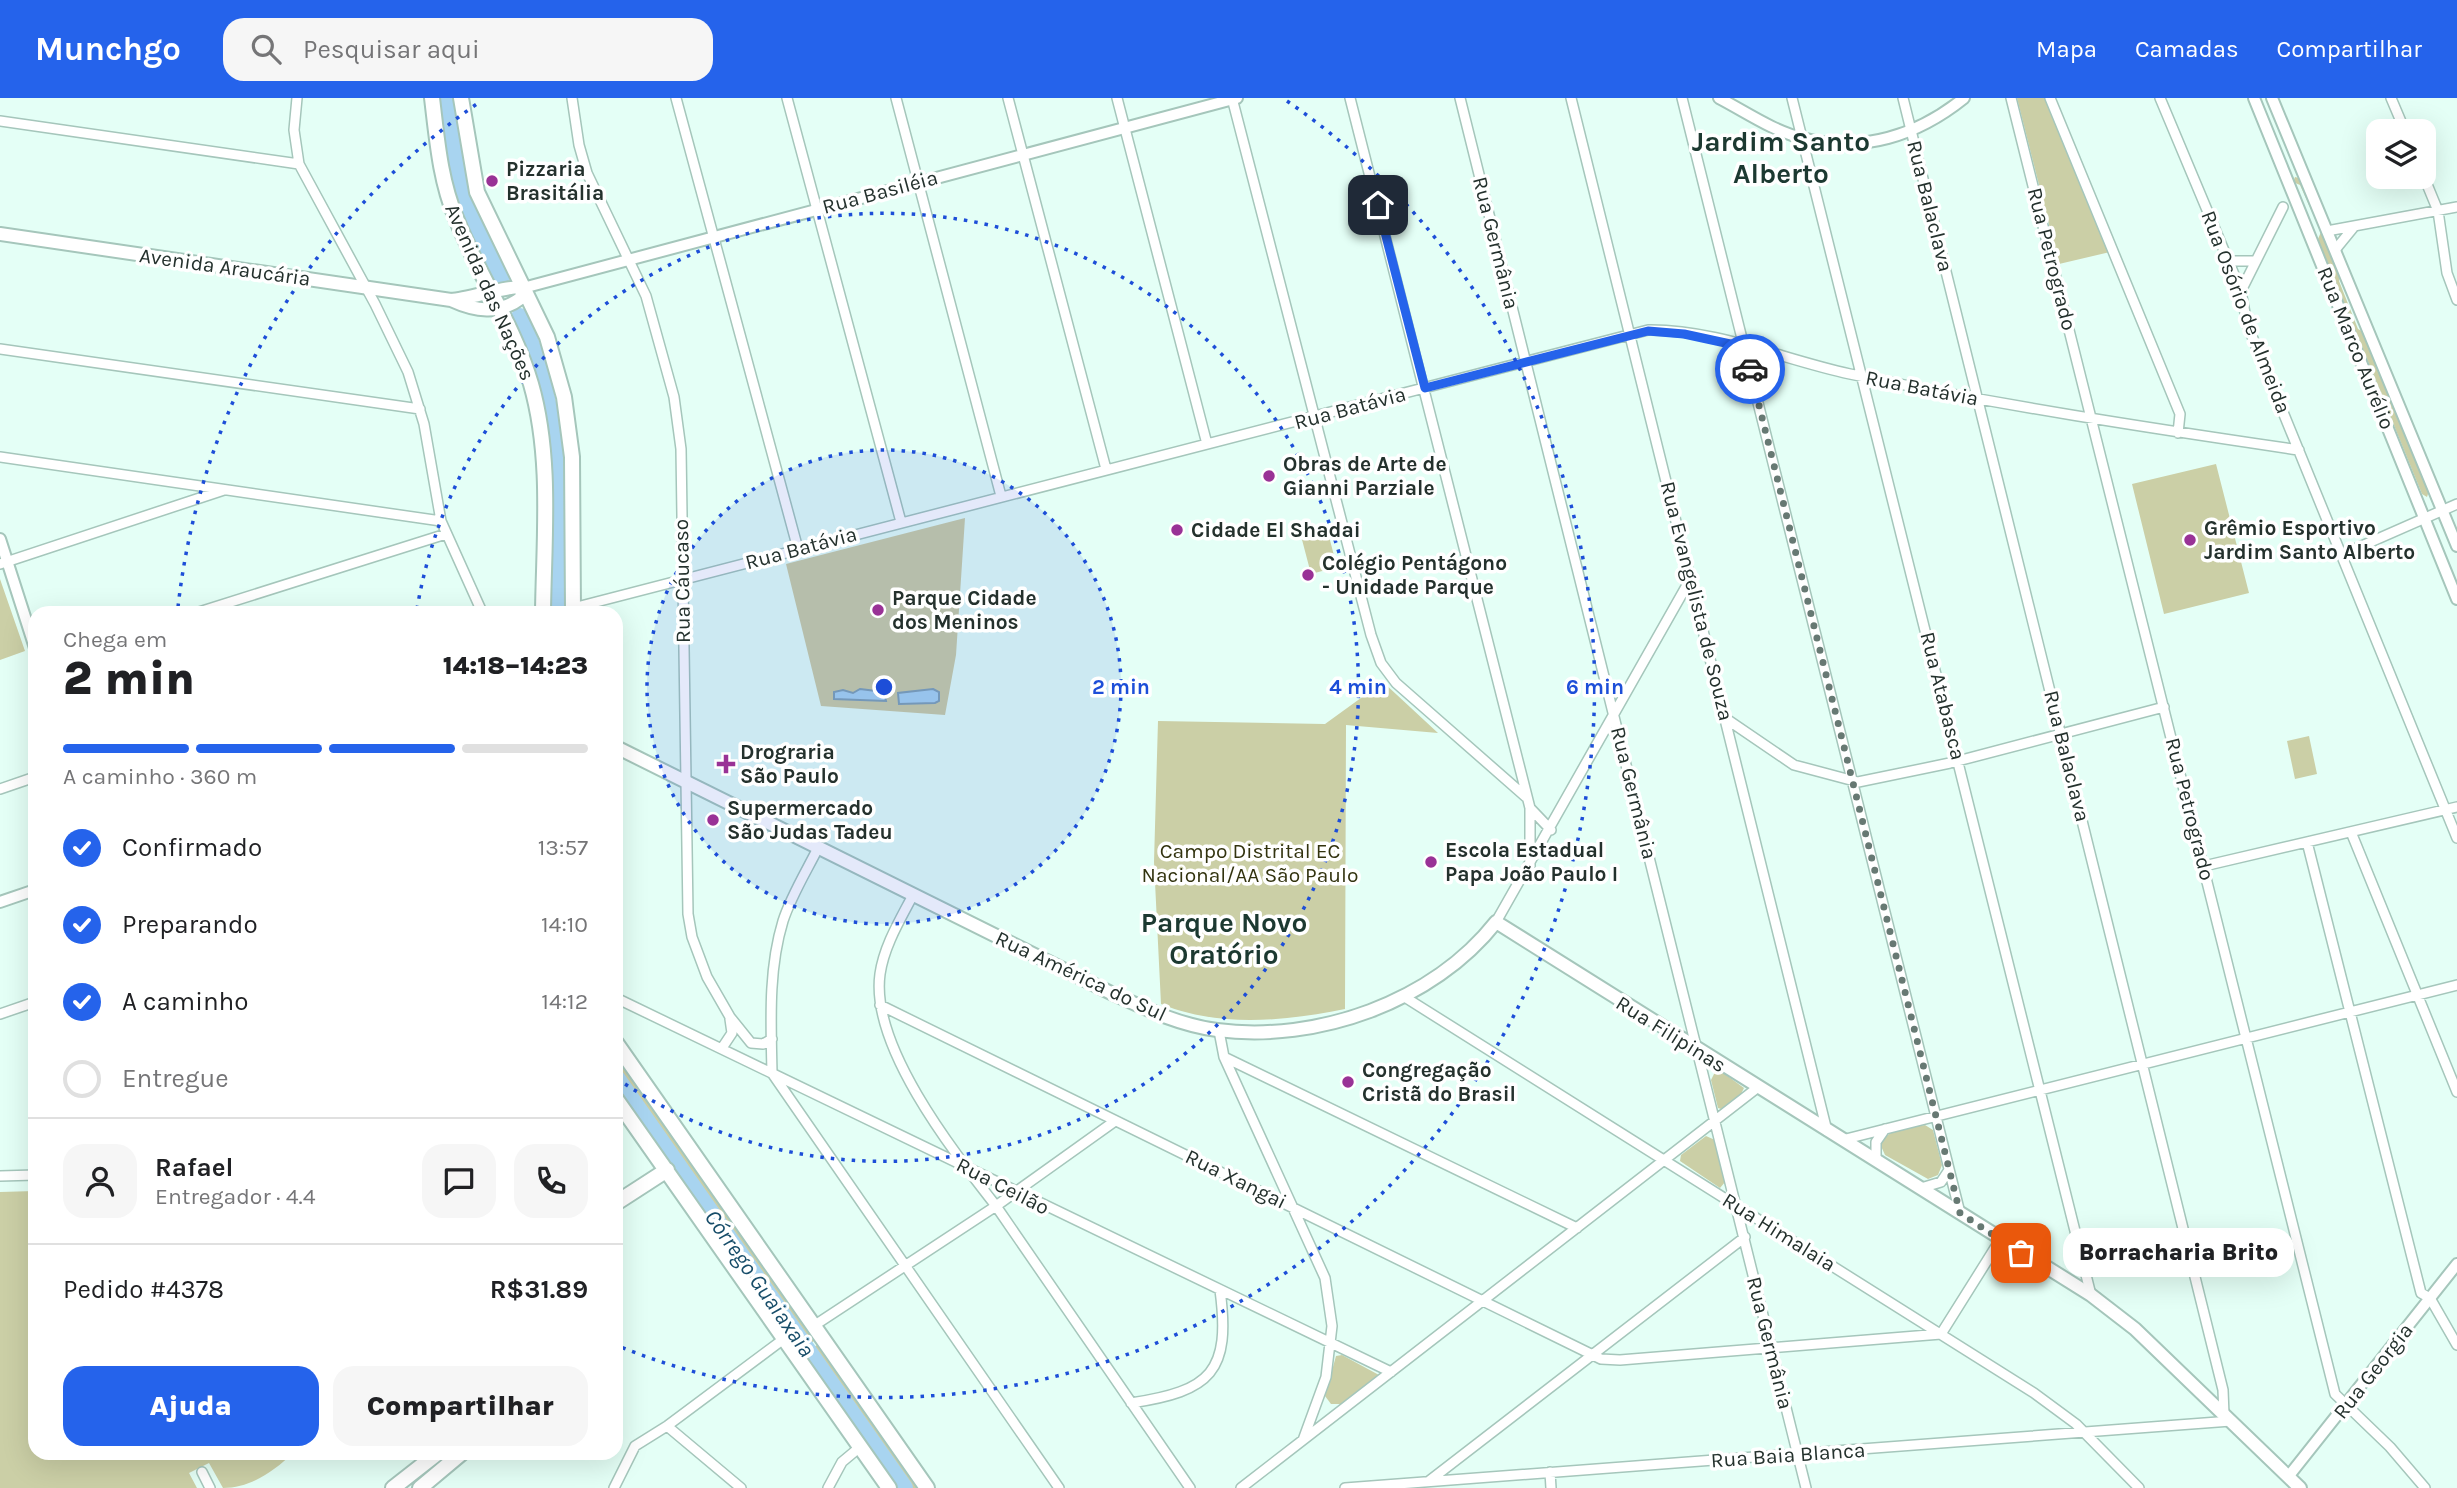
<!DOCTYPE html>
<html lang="pt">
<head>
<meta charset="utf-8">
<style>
  :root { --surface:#fff; --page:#f6f6f6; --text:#202124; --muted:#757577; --line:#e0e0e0; --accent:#2563eb }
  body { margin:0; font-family:Karla,sans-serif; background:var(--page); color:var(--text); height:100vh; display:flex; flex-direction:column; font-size:26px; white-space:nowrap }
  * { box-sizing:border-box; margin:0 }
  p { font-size:23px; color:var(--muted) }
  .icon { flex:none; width:38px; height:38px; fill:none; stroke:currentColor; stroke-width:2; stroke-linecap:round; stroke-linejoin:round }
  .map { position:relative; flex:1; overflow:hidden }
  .sheet { position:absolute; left:28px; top:508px; width:595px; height:854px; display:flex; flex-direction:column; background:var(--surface); border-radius:21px; box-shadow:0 7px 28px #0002 }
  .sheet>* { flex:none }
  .buttons { position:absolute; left:2366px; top:21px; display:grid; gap:14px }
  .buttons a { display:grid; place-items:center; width:70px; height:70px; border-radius:14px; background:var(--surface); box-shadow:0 7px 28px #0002; font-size:35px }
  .pin { position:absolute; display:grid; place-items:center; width:60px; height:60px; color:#fff; margin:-30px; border-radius:14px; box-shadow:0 4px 10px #0006 }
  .courier { position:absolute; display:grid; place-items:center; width:70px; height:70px; margin:-35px; border:5px solid #2563eb; border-radius:50%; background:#fff; color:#222; box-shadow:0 2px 9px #0007 }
  .bubble { position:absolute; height:49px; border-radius:21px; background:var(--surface); box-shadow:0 7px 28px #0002; font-size:23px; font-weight:800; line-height:49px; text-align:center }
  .overview em { font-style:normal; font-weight:800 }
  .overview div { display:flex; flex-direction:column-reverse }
  .overview { display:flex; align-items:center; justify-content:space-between; height:119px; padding:0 35px }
  h1 { font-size:46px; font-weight:800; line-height:52px }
  .bar { display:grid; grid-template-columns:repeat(4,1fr); gap:10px 7px; align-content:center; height:84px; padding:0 35px }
  .bar i { height:9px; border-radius:5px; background:var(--line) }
  .bar .active { background:var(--accent) }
  .bar p { grid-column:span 4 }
  .line { display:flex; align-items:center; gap:18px; padding:0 35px; border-top:2px solid var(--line) }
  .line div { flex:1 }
  .round { display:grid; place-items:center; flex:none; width:74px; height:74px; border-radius:21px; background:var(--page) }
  ol { padding:0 35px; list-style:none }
  li { display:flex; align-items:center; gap:21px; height:77px }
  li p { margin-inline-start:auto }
  li .icon { padding:7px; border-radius:50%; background:var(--accent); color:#fff; stroke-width:4 }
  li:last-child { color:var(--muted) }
  li i { width:38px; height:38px; border:4px solid var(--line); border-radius:50% }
  .cta { display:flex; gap:14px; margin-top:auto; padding:14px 35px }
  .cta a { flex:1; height:80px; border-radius:21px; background:var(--accent); color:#fff; font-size:28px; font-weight:800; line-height:80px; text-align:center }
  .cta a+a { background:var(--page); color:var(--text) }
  header { display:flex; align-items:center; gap:42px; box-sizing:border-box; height:98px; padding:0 35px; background:var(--accent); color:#fff }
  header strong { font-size:33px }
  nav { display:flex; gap:38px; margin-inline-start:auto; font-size:24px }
  .search { width:490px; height:63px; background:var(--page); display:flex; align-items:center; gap:18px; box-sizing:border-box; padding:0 24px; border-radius:21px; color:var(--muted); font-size:26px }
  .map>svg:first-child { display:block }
</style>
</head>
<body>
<header>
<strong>Munchgo</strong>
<div class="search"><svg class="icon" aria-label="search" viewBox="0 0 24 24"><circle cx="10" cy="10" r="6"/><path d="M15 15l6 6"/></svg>Pesquisar aqui</div>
<nav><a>Mapa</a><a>Camadas</a><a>Compartilhar</a></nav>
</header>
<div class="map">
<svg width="2457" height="1390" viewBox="0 0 2457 1390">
  <rect width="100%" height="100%" fill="#e4fff6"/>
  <!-- green -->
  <path fill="#cbcfa6" d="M2017 0H2046L2110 154 2059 166Z
    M2295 79 2299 80 2341 177 2339 183 2358 231 2364 234 2429 393 2427 399 2422 396 2318 141 2321 134 2300 87 2293 84Z
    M2216 366 2249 495 2164 516 2132 386Z
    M965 420 956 557 945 617 821 608 786 466Z
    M1326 427 1337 469 1311 476 1300 434Z
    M0 481 25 553 0 562Z
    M1383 584 1438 635 1346 627 1345 911C1285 923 1220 930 1161 906L1154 764 1158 623 1325 626Z
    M2309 638 2317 676 2295 681 2287 643Z
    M616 959 814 1243 808 1247 628 992 616 972Z
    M1715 974H1722L1744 990 1741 996 1721 1011 1718 1010 1711 982Z
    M1925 1027 1933 1032 1942 1067 1938 1077 1928 1081 1885 1057 1881 1048C1885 1030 1909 1030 1925 1027Z
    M1706 1038 1715 1042 1725 1084 1720 1090 1680 1063 1681 1057Z
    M35 1093V1354L293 1355C274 1373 251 1390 223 1390L209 1365 189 1375 197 1390H0V1094Z
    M817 1247 917 1390H909L811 1251Z
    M1342 1257 1379 1277 1341 1306H1331L1325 1298 1336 1258Z"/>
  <!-- water -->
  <path fill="#a8d4f0" stroke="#80a3b6" stroke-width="2" d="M860 591 884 594 886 603 834 601V594L843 592 853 595Z
    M933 591 939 594V603L935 605 899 606 898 595Z"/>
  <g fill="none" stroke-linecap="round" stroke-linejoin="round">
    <!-- river -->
    <path stroke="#a8d4f0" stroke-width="18" d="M446 0 464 98 501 178
      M520 219C565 323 557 405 557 514
      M616 980 904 1390"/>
    <defs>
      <path id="minor" d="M297 0 294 32 299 66 375 206 408 274 424 326 441 423 482 514
        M572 0 579 47 587 75 646 198 674 299 681 351 688 816 692 839 707 879 730 919 751 945 763 946 772 941
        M676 0 798 451
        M787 0 901 424
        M896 0 1001 398
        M1008 0 1106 371
        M1117 0 1207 346
        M1232 0 1371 537 1381 565 1396 585 1526 699
        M1350 0 1530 710V768
        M1460 0 1806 1390
        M1571 0 1827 1033
        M1682 0 1960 1115
        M1792 0 2091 1197
        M1903 0 2223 1292 2224 1317
        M2011 0 2335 1296 2390 1349 2425 1390
        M2050 0 2180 316 2178 335
        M2160 0 2241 193 2247 226 2457 740
        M2391 0 2405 33
        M0 23 299 66
        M2424 79 2438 113 2447 175 2457 202
        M2327 133 2457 109
        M2335 152 2353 130
        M2229 163H2254
        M2241 193 2283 109
        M0 251 420 311
        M0 359 441 423
        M2341 457 2457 406
        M0 466 224 392
        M573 510 1648 232C1716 231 1784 262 1850 276 1999 307 2149 330 2299 352
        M199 514 446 436
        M1725 620 1794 667 1858 684 1950 665 2164 609
        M0 691 35 679
        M1530 710 1551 732
        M2351 734 2457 994
        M2307 744 2421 1195 2430 1200 2457 1247
        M818 750C806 774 791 798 783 823 768 872 771 925 772 975L1059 1390
        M2204 768 2457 709
        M913 797C900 822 884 848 880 876 870 948 953 1053 996 1108L1190 1390
        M1496 824 1691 480
        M1403 898 2034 1295 2076 1326 2139 1390
        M616 900 1391 1274
        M880 907 1601 1261 1620 1262 1941 1236 2000 1142
        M0 916 35 904
        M1219 933 1224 959 1325 1180 1332 1228 1326 1279 1303 1342 1241 1390
        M722 950 732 935 730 921
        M1224 959 1577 1130
        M1842 1042 2457 887
        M1876 1063V1044L1885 1031
        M0 1078 35 1077
        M1921 1090 1941 1084 1949 1072
        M812 1229 996 1108 1115 1023
        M1131 1305C1211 1293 1231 1274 1220 1192
        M667 1328 741 1390
        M1303 1342 1757 990
        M202 1374 210 1390
        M1550 1374 1551 1390
        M1429 1383 1745 1139
        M614 1390 635 1348 667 1328 785 1240
        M828 1390 842 1364 860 1349
        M1345 1390 2231 1323"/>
      <path id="tertiary" d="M1719 0C1746 14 1773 33 1802 40 1862 56 1918 37 1964 0
        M2254 0 2457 501
        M2272 0 2457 448
        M523 190 1237 0
        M0 441 35 550
        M0 804 35 792
        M2288 1379 2457 1166"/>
      <path id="secondary" d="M0 136 451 202C469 201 513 186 523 190L521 200C499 217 475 213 451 202
        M616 649 1111 895C1146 911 1179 927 1217 932 1317 945 1433 904 1496 824L2091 1197 2135 1231 2300 1390"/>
      <path id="primary" d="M432 0C437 41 440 82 456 120 478 177 514 227 531 286 552 359 544 439 543 514
        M461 0 477 94 547 239 564 299 572 359 573 514
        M616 945 927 1390
        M616 1001 889 1390
        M616 1105 667 1072
        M393 1390 439 1354
        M420 1390 463 1354"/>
    </defs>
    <!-- minor casing -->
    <use href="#minor" stroke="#a5c6bb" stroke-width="12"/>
    <!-- tertiary casing -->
    <use href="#tertiary" stroke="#a5c6bb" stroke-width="14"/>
    <!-- secondary casing -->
    <use href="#secondary" stroke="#a5c6bb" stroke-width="16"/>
    <!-- primary casing -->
    <use href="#primary" stroke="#a5c6bb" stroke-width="18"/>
    <!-- minor -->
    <use href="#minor" stroke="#fff" stroke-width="9"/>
    <!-- tertiary -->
    <use href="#tertiary" stroke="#fff" stroke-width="10"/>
    <!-- secondary -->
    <use href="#secondary" stroke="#fff" stroke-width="12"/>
    <!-- primary -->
    <use href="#primary" stroke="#fff" stroke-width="14"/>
  </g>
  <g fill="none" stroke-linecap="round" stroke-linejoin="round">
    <!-- done -->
    <path stroke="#677973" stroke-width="7" stroke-dasharray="0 12.6" d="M1750 271 1960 1115 2021 1155"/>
    <!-- route -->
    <path stroke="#2563eb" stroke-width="9" d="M1378 107 1425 290 1648 233 1684 236 1744 249 1750 271"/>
  </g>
  <!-- distance rings -->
  <circle cx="884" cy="589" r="237" fill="#1d4ed8" fill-opacity=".12"/>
  <g fill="none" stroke="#1d4ed8" stroke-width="3.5" stroke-dasharray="3.5 7">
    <circle cx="884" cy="589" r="237"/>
    <path d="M417 511A474 474 0 1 1 619 982"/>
    <path d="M178 509A711 711 0 0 1 481 3M1287 3A711 711 0 0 1 618 1248"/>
  </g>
  <!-- markers -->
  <g fill="#993296" stroke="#fff" stroke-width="2.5">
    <circle cx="492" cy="83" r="7"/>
    <circle cx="1269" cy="378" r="7"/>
    <circle cx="1177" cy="432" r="7"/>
    <circle cx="2190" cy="442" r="7"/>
    <circle cx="1308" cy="477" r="7"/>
    <circle cx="878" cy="512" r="7"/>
    <path d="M722.5 655.5h7v7h7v7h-7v7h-7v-7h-7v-7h7z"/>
    <circle cx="713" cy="722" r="7"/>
    <circle cx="1431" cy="764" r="7"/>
    <circle cx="1348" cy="984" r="7"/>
  </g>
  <g text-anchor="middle" stroke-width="7" stroke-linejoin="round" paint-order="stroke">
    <!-- poi labels -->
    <g font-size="21" font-weight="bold" fill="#24312d" stroke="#fff" text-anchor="start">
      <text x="506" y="78">Pizzaria<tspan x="506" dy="24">Brasitália</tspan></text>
      <text x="1283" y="373">Obras de Arte de<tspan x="1283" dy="24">Gianni Parziale</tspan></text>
      <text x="2204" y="437">Grêmio Esportivo<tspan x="2204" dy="24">Jardim Santo Alberto</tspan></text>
      <text x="1191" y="439">Cidade El Shadai</text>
      <text x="1322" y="472">Colégio Pentágono<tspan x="1322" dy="24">- Unidade Parque</tspan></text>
      <text x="892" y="507">Parque Cidade<tspan x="892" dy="24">dos Meninos</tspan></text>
      <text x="740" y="661">Drograria<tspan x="740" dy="24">São Paulo</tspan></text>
      <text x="727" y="717">Supermercado<tspan x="727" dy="24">São Judas Tadeu</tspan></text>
      <text x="1445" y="759">Escola Estadual<tspan x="1445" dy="24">Papa João Paulo I</tspan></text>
      <text x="1362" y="979">Congregação<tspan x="1362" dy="24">Cristã do Brasil</tspan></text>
    </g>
    <!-- street labels -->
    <g font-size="21" fill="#24312d" stroke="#fff">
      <text transform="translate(880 94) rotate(-15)" y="7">Rua Basiléia</text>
      <text transform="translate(1930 108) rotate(76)" y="7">Rua Balaclava</text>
      <text transform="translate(1496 145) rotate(76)" y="7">Rua Germânia</text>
      <text transform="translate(2052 161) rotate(76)" y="7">Rua Petrogrado</text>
      <text transform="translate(225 169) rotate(8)" y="7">Avenida Araucária</text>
      <text transform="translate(490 194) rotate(66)" y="7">Avenida das Nações</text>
      <text transform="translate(2246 214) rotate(69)" y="7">Rua Osório de Almeida</text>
      <text transform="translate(2356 250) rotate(68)" y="7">Rua Marco Aurélio</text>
      <text transform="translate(1922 290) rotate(11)" y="7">Rua Batávia</text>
      <text transform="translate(1350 310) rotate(-15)" y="7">Rua Batávia</text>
      <text transform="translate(801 450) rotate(-15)" y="7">Rua Batávia</text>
      <text transform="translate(682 483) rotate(-91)" y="7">Rua Cáucaso</text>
      <text transform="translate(1697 503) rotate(76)" y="7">Rua Evangelista de Souza</text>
      <text transform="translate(1943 598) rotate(76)" y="7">Rua Atabasca</text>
      <text transform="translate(2067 658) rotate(76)" y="7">Rua Balaclava</text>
      <text transform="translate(1634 695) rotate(76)" y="7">Rua Germânia</text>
      <text transform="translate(2190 711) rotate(76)" y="7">Rua Petrogrado</text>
      <text transform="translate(1081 878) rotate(25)" y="7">Rua América do Sul</text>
      <text transform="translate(1671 936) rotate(32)" y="7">Rua Filipinas</text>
      <text transform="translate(1236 1081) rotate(26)" y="7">Rua Xangai</text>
      <text transform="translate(1003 1088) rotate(27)" y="7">Rua Ceilão</text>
      <text transform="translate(1779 1134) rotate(32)" y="7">Rua Himalaia</text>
      <text transform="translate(1770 1245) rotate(76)" y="7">Rua Germânia</text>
      <text transform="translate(2373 1273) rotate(-52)" y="7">Rua Georgia</text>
      <text transform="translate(1788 1357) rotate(-4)" y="7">Rua Baia Blanca</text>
    </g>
    <!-- park labels -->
    <g font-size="21" fill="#32330f" stroke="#fff">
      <text x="1250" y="760">Campo Distrital EC<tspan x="1250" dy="24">Nacional/AA São Paulo</tspan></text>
    </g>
    <!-- water labels -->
    <g font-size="23" font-style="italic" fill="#174d69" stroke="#fff">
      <text transform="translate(760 1185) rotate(55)" y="8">Córrego Guaiaxaia</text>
    </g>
    <!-- district labels -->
    <g font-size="28" font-weight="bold" fill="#1c3931" stroke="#fff">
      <text x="1781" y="53">Jardim Santo<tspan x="1781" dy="32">Alberto</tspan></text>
      <text x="1224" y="834">Parque Novo<tspan x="1224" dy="32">Oratório</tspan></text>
    </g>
  </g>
  <circle cx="884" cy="589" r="10" fill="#1d4ed8" stroke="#fff" stroke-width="3.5"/>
  <g font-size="21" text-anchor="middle" font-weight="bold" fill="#1d4ed8" stroke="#fff" stroke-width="7" stroke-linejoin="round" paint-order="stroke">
    <text x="1121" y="596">2 min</text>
    <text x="1358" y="596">4 min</text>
    <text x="1595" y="596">6 min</text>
  </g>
</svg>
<div class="buttons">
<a><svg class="icon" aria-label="layers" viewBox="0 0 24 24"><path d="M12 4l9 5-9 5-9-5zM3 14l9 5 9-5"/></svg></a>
</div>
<div class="pin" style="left:2021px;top:1155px;background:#ea580c"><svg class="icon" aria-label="bag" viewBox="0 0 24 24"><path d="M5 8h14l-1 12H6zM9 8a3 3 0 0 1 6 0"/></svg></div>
<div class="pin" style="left:1378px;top:107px;background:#1f2937"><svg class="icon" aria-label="home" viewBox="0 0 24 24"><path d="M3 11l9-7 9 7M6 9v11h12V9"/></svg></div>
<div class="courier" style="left:1750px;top:271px"><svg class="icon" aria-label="car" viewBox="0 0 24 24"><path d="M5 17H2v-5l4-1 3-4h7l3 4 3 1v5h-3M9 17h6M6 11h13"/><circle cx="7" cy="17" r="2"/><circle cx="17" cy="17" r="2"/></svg></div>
<div class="bubble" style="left:2063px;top:1130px;width:231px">Borracharia Brito</div>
<section class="sheet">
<div class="overview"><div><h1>2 min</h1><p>Chega em</p></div><em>14:18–14:23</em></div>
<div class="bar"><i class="active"></i><i class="active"></i><i class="active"></i><i></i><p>A caminho · 360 m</p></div>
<ol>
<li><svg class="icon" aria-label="check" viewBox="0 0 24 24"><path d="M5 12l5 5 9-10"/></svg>Confirmado<p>13:57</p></li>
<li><svg class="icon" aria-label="check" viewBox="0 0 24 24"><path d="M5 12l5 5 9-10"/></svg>Preparando<p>14:10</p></li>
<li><svg class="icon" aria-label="check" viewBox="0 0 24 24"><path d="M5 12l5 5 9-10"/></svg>A caminho<p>14:12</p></li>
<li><i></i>Entregue</li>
</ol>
<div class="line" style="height:126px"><a class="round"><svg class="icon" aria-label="person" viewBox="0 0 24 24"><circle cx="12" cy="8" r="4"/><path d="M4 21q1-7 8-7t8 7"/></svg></a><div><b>Rafael</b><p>Entregador · 4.4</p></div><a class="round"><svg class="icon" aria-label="chat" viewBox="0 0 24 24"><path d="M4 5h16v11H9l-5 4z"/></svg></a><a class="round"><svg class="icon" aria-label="phone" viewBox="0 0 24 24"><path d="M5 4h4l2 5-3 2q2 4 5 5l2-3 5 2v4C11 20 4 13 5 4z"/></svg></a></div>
<div class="line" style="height:91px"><div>Pedido #4378</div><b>R$31.89</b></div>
<div class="cta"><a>Ajuda</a><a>Compartilhar</a></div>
</section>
</div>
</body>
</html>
